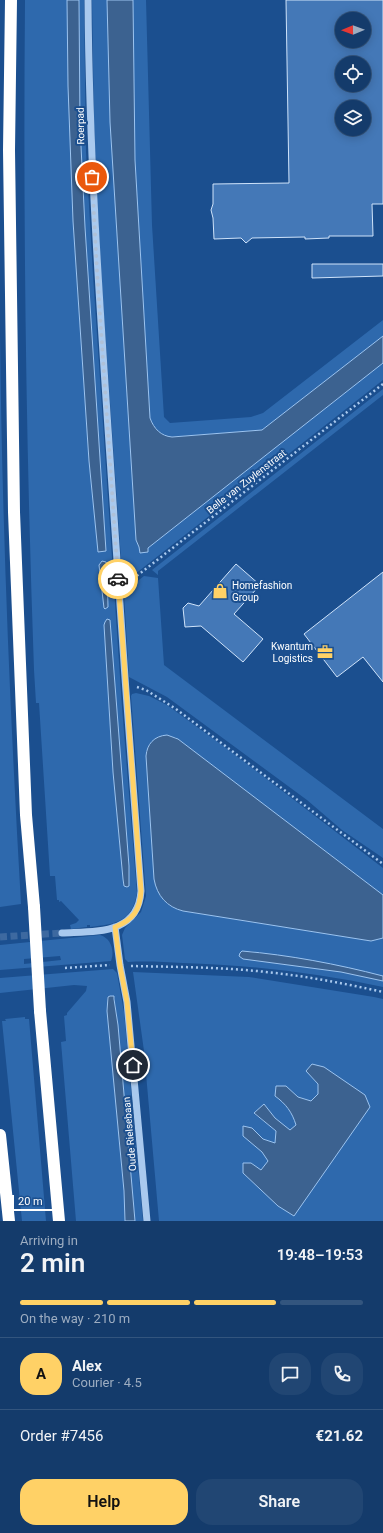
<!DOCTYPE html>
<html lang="en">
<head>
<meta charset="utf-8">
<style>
  :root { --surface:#143b6b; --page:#214673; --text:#f1f3f6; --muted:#9dadc1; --line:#33557e; --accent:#ffd166 }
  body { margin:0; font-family:Roboto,sans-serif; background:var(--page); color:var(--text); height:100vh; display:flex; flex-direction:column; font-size:15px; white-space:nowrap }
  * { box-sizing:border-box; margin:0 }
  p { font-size:13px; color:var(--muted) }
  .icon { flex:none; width:22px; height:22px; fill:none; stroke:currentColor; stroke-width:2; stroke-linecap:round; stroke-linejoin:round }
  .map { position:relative; height:1221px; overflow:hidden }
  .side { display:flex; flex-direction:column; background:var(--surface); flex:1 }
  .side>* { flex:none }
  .needle { width:26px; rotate:269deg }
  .buttons { position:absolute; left:335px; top:12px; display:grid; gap:8px }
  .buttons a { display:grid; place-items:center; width:36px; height:36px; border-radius:50%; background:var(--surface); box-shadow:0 2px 10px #0003,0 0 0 1px var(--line); font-size:20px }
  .scale { position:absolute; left:12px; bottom:10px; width:47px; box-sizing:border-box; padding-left:4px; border:2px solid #fff; border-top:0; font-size:11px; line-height:14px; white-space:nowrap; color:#fff; -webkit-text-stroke:3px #1b4f8f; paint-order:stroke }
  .pin { position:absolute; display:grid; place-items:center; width:34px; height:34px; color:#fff; margin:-17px; border:2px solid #fff; border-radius:50%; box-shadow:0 1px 4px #0007 }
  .courier { position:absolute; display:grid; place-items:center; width:40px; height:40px; margin:-20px; border:3px solid #ffd166; border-radius:50%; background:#fff; color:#222; box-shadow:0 1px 5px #0007 }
  .head em { font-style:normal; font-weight:600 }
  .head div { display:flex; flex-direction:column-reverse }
  .head { display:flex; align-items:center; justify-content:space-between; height:68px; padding:0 20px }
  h1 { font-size:26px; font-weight:600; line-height:30px }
  .bar { display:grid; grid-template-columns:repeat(4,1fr); gap:6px 4px; align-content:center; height:48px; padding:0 20px }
  .bar i { height:5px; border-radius:3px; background:var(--line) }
  .bar .active { background:var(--accent) }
  .bar p { grid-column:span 4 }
  .line { display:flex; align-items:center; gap:10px; padding:0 20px; border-top:1px solid var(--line) }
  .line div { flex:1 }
  .round { display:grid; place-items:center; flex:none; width:42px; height:42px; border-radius:16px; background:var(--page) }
  .button { display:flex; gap:8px; margin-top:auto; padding:8px 20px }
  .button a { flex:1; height:46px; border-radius:16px; background:var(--accent); color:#111; font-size:16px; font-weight:600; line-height:46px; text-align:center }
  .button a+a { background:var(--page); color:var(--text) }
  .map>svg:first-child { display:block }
</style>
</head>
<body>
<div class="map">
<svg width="383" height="1221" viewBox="0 0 383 1221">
  <rect width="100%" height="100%" fill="#1b4f8f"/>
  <!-- green -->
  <path fill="#2e69ad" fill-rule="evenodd" d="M25 0H67V43L73 221 89 461 98 552 106 551 85 227 80 126 79 0H84L86 152 93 275 122 707 137 893C132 922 116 924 90 927V925H87V927L71 929 70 925 76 923 79 920 61 901 59 902V900H57L55 876H50L39 703H36L34 670C26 446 23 223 25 0ZM102 561 106 562 108 607 104 608 99 565ZM110 620 129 866V886L127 887 124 886 123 879 113 772 104 626Z
    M92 0H107L110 122 136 540 139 547 148 552V548L383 363V380L135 574 130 576 122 573 101 274 94 126Z
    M133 0H146L152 225 164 417 170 423 251 417 263 413 383 320V336L262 430 168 437 156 430 150 418 135 160Z
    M0 333C2 524 10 714 21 904L0 907Z
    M383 389V395L158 571V575L152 570Z
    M144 576 158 578 164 665 383 829V858L342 830 307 800 167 697 129 677 124 595 131 586Z
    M136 693 149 696 167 705 230 751 383 868V895L175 737 152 741 146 752 154 879C160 897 164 906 183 911L371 941 383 938V976L300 959 250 951 241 958 341 972 383 981V987C317 973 250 965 183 963 165 962 146 961 128 962L125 959 122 935 125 928 141 912 146 896 131 696 132 694Z
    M100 935C111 938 115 951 111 961L0 970V945ZM60 956 61 960 24 964V959Z
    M113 969 117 973 124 1012 143 1221H135L118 1025 114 996 107 997V1011L124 1191 125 1221H76L61 1042 66 1041 64 1016 67 1015V1013L86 991 87 986 74 985 0 993V978Z
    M133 972 249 977 374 997 383 999V1221H159L144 1051ZM306 1071 370 1107 278 1206 243 1173V1163H251L261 1170 269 1161 262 1152 243 1136 252 1128 263 1139 275 1144 276 1131 254 1114 264 1104 275 1118 290 1131 296 1125C292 1112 286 1104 275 1096L286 1086 298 1097 311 1101 318 1094V1084Z
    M25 1017V1019H29L46 1221H22L2 1021H6L5 1019Z"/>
  <!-- water -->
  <path fill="#3c6290" stroke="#9cc4f0" d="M67 0H79L80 126 85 227 106 551 98 552 89 461 73 221 68 86Z
    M107 0H133L135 160 150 418C154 429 161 436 172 437L262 430 383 336V363L148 548V552L140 553 139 547 136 540 110 122Z
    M102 561 106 562 107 566 108 607 105 609 104 608 99 565Z
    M107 619 110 620 129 866V886L127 887 124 886 123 879 113 772 104 625 105 622Z
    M167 735 178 739 383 895V938L371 941 183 911C167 907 157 896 154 879L146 756C147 744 154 736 167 735Z
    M242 951C289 955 337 964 383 976V981L341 972 243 959 239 956 240 953Z
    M110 996H114V999L118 1025 135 1221H125L124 1191 107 1011 108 997Z
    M312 1064 324 1067 365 1095 370 1107 294 1216 278 1206 243 1173V1163H251L261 1170 268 1161 262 1152 243 1136V1126L252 1128 263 1139 275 1143 276 1131 254 1113 264 1104 275 1118 290 1130 296 1125C292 1112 286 1104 275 1096L276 1086H286L298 1097 311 1101 318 1094V1084L306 1071Z"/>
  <!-- building -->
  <path fill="#4478b7" stroke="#cfe3fa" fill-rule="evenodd" d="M286 0H383V204H372L373 236H329V238L305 239V237L252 238 246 243 241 238 214 239 213 218 211 210 213 204V184L289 183ZM342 19H364V41H342ZM342 63H364V85H342ZM342 107H364V129H342Z
    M312 264H383V276L312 278Z
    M236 564 260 585 234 614 263 639 243 662 201 626 185 627 183 608 188 603 199 606Z
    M383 572V682L363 657 337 677 304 634Z"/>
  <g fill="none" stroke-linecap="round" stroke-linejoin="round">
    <!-- minor-tunnel -->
    <path stroke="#3d69a0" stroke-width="7" stroke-dasharray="7 3.5" stroke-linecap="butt" d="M0 937 62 933"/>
    <!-- path -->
    <path stroke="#a9c9ee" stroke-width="2.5" stroke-dasharray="2 3" stroke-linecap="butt" d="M129 582 383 384
      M137 687 146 690 176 709 383 864
      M131 966C179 967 227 967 275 973 311 977 347 984 383 992
      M65 968 110 965"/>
    <!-- minor -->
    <path stroke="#a9c9ee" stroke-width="7" d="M115 927 120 965 127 1002 147 1221
      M62 933C96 931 138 935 141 891 129 742 119 592 109 443 99 296 89 148 88 0"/>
    <!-- highway -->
    <path stroke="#fff" stroke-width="12" d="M11 0 9 150 14 512 26 815 34 907
      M40 1011 59 1221
      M0 1135 9 1221"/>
    <!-- highway-bridge -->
    <path stroke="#fff" stroke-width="12" d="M34 907 40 1011"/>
  </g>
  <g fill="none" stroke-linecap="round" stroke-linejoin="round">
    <!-- done -->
    <path stroke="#afc1d8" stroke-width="4" stroke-dasharray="0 7.2" d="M92 177 97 271 118 579"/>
    <!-- route -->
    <path stroke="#ffd166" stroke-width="5" d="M118 579 141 891C140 910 133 920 115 927L120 966 127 1002 133 1065"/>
  </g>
  <!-- icons -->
  <defs>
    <symbol id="shop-bare" viewBox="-9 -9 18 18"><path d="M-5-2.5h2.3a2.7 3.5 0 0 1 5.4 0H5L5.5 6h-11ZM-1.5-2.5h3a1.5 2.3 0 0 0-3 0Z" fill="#ffd166" stroke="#1b4f8f" stroke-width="2.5" paint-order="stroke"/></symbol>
    <symbol id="office-bare" viewBox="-9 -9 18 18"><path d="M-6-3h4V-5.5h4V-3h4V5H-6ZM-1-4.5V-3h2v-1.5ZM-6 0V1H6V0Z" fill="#ffd166" stroke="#1b4f8f" stroke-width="2.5" paint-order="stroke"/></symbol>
  </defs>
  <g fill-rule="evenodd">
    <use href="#shop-bare" x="209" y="580" width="22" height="22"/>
    <use href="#office-bare" x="314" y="641" width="22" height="22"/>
  </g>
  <g text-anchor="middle" stroke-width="4" stroke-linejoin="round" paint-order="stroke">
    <!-- street labels -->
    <g font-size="10" fill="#fff" stroke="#1b4f8f">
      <text transform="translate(80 126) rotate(-91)" y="4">Roerpad</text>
      <text transform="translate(246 481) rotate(-38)" y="4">Belle van Zuylenstraat</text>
      <text transform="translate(129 1134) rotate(-95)" y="4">Oude Rielsebaan</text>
    </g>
    <!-- poi labels -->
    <g font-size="10" fill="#fff" stroke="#1b4f8f" text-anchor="start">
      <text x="232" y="589">Homefashion<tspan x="232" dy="12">Group</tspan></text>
      <text x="313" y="650" text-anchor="end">Kwantum<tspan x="313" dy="12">Logistics</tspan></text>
    </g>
  </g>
</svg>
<div class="buttons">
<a><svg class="needle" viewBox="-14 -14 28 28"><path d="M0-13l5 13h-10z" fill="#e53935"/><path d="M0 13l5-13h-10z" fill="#9dadc1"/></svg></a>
<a><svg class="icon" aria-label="locate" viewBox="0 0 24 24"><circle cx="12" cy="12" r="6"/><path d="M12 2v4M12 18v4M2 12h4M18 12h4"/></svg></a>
<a><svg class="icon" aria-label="layers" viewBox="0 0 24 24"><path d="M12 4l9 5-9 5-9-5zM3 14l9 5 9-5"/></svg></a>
</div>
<div class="scale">20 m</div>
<div class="pin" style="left:92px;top:177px;background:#ea580c"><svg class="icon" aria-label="bag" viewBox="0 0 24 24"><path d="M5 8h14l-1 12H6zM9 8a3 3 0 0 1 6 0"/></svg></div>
<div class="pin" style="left:133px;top:1065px;background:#1f2937"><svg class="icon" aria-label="home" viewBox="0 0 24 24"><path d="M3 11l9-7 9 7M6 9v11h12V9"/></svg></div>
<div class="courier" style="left:118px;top:579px"><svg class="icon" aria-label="car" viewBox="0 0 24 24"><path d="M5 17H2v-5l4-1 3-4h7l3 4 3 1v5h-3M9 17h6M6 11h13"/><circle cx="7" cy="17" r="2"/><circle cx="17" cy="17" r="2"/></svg></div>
</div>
<section class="side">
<div class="head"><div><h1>2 min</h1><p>Arriving in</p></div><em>19:48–19:53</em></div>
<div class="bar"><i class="active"></i><i class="active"></i><i class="active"></i><i></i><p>On the way · 210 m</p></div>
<div class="line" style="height:72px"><b class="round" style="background:var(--accent);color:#111">A</b><div><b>Alex</b><p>Courier · 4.5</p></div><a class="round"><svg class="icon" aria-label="chat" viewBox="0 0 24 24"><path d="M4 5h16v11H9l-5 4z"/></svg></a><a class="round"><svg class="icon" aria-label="phone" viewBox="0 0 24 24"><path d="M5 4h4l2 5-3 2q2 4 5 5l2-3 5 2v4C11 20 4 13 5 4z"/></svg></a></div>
<div class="line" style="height:52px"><div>Order #7456</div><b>€21.62</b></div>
<div class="button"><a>Help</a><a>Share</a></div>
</section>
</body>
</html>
